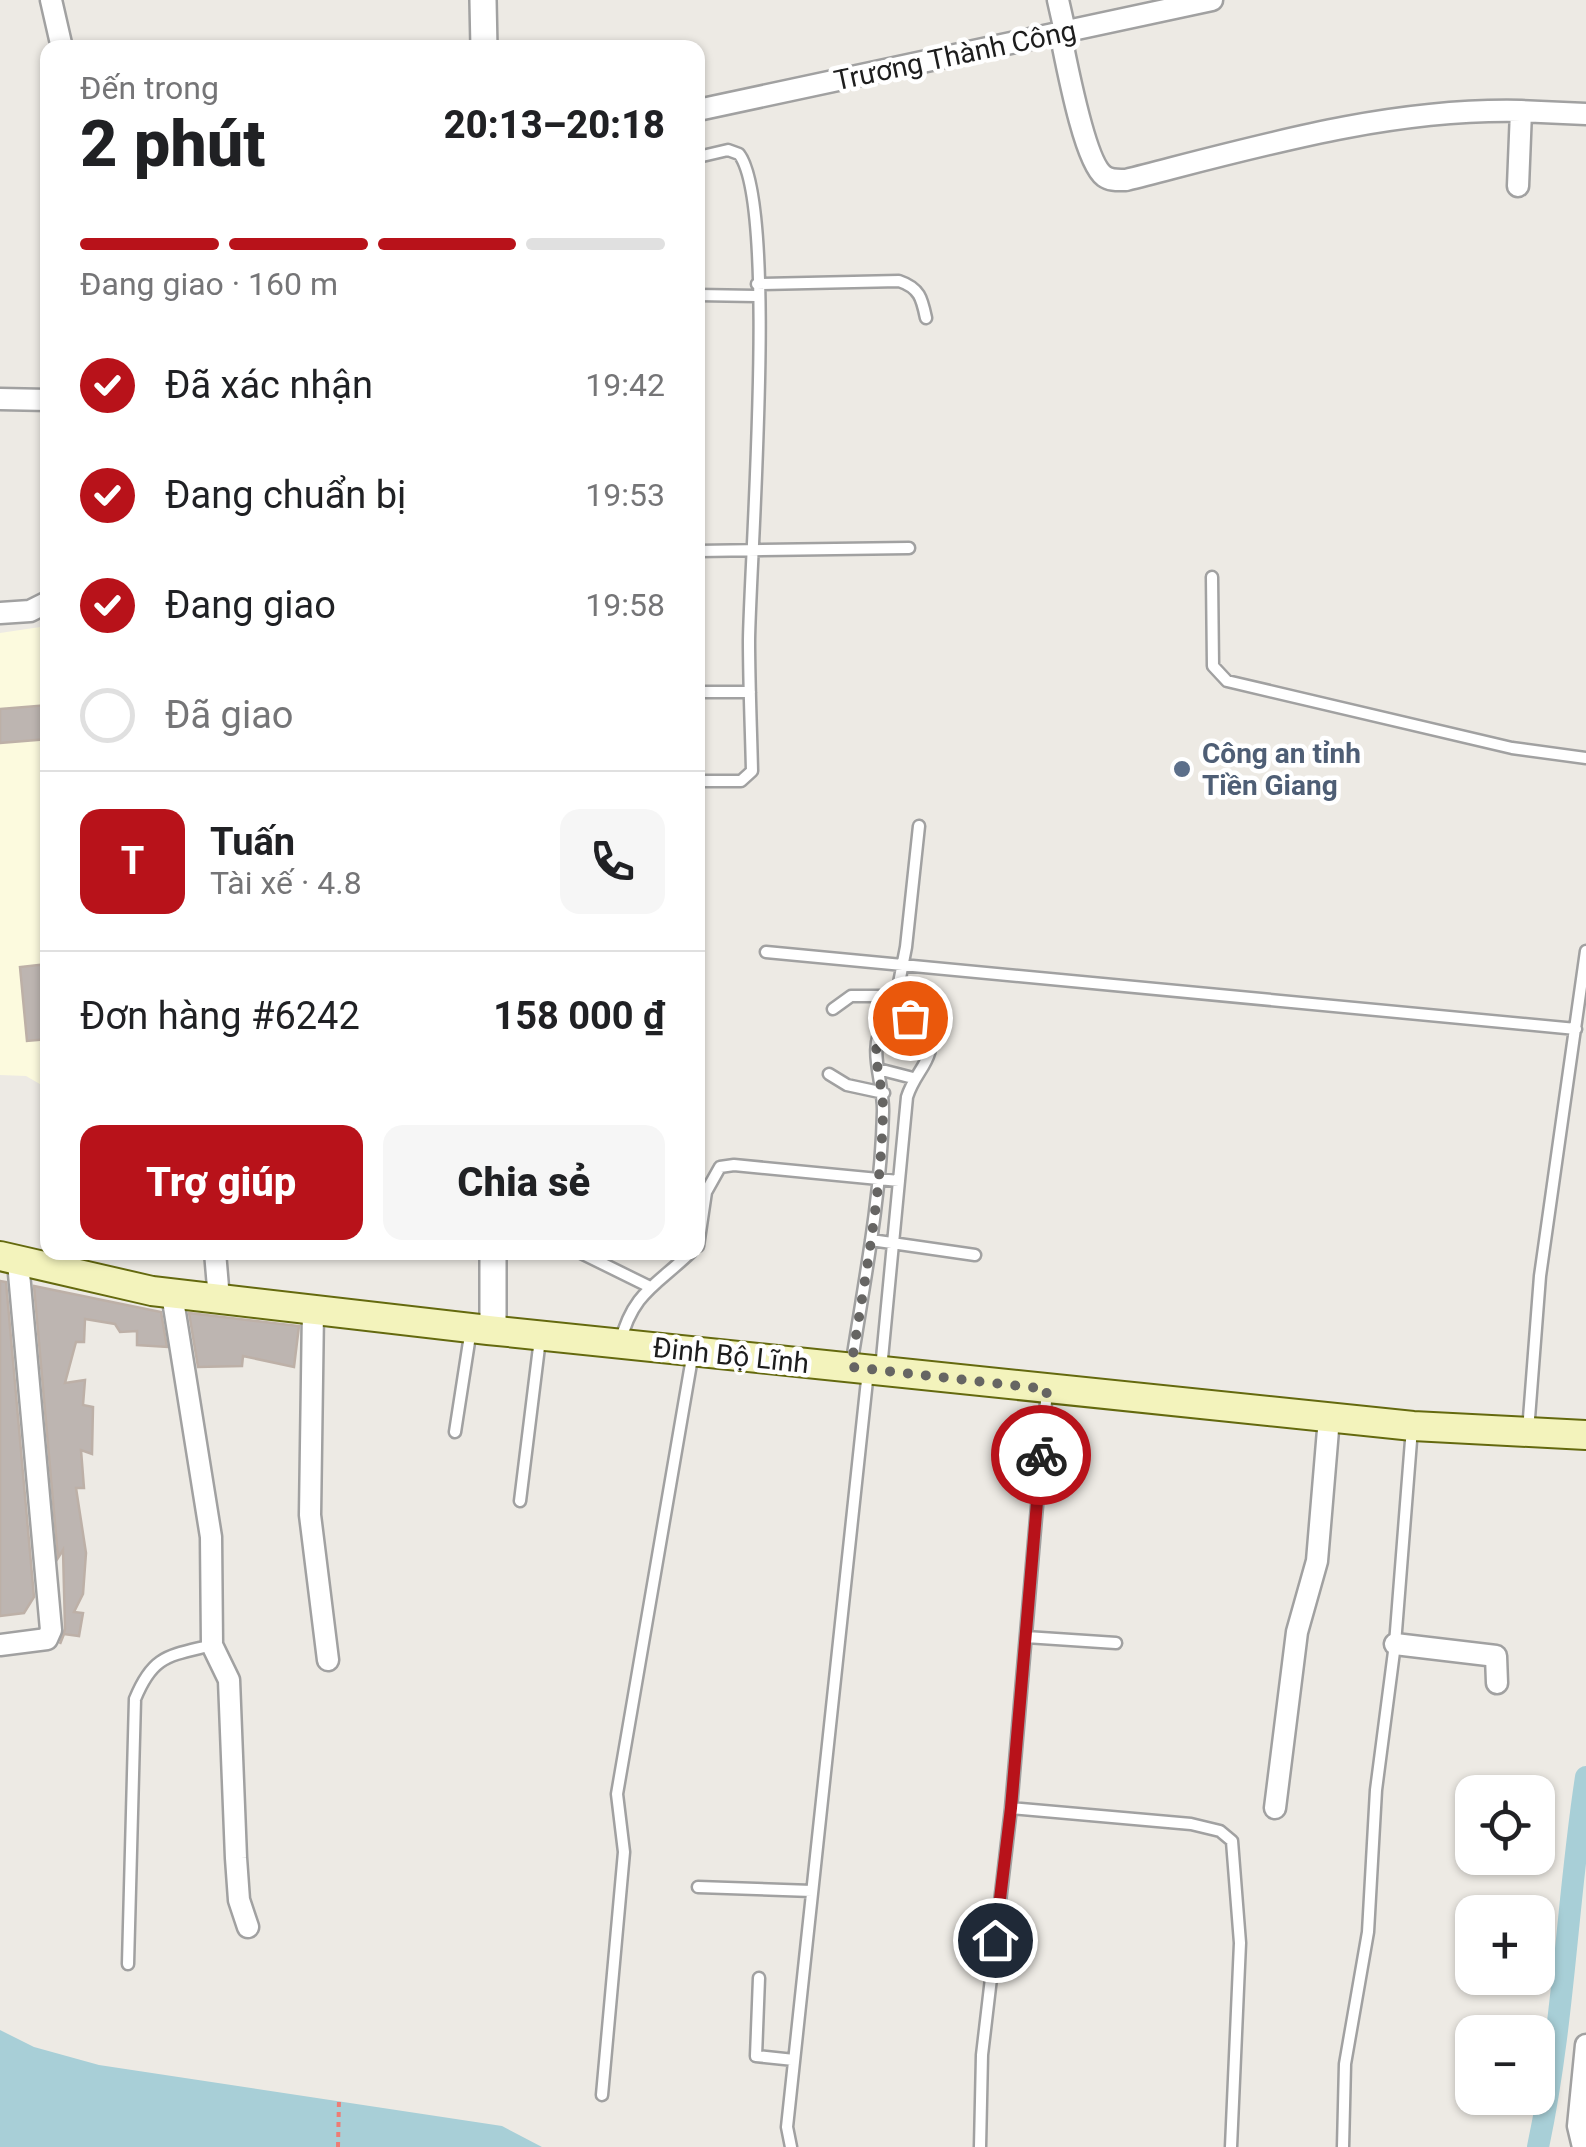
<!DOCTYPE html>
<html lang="vi">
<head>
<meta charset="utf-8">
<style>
  :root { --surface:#fff; --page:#f6f6f6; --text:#202124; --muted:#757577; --line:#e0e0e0; --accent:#b8121a }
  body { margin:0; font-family:Roboto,sans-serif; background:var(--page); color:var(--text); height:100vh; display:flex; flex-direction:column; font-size:38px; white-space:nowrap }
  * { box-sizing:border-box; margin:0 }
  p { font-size:32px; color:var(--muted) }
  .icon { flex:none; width:55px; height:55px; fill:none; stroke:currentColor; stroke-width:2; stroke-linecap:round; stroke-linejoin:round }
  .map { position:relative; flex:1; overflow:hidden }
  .side { position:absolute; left:40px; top:40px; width:665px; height:1220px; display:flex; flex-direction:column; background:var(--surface); border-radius:20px; box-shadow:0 2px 8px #0004 }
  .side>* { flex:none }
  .buttons { position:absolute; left:1455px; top:1775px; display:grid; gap:20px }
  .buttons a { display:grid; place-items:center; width:100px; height:100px; border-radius:20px; background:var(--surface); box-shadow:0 2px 8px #0004; font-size:50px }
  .pin { position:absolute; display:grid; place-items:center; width:85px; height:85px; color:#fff; margin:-42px; border:5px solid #fff; border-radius:50%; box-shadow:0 2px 10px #0007 }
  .courier { position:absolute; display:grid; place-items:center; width:100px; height:100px; margin:-50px; border:8px solid #b8121a; border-radius:50%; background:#fff; color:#222; box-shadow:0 2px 12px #0007 }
  .overview em { font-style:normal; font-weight:800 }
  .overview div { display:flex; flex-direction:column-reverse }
  .overview { display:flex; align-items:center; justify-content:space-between; height:170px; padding:0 40px }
  h1 { font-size:65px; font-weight:800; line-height:75px }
  .bar { display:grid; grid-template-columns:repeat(4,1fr); gap:15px 10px; align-content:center; height:120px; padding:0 40px }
  .bar i { height:12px; border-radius:8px; background:var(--line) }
  .bar .selected { background:var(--accent) }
  .bar p { grid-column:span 4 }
  .line { display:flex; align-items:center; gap:25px; padding:0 40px; border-top:2px solid var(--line) }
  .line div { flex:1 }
  .round { display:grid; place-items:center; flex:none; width:105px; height:105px; border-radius:20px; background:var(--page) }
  ol { padding:0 40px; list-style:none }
  li { display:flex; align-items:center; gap:30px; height:110px }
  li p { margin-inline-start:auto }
  li .icon { padding:10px; border-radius:50%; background:var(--accent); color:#fff; stroke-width:4 }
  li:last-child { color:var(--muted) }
  li i { width:55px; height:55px; border:5px solid var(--line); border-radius:50% }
  .button { display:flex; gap:20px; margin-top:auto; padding:20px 40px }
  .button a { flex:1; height:115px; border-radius:20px; background:var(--accent); color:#fff; font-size:40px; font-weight:800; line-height:115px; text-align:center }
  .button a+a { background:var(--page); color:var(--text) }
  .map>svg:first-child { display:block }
</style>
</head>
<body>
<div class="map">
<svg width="1586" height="2147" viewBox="0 0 1586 2147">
  <rect width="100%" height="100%" fill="#edeae4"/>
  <!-- education -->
  <path fill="#fcfade" d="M47 626V1086L45 1087 26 1076 0 1075V633Z"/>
  <!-- water -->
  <path fill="#a8cfd7" d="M0 2030 34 2047 99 2065 502 2126 542 2147H0Z"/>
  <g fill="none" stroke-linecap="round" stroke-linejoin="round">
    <!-- canal -->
    <path stroke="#a8cfd7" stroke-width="22" d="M1538 2147C1564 2025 1567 1900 1586 1777"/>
  </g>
  <!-- building -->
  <path fill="#bdb5b1" stroke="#bdb0a7" stroke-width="2.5" d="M48 705V739L0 743V709Z
    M48 964V1039L27 1041 20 967Z
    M0 1281 6 1282 34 1597 24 1613 0 1616Z
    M34 1286 161 1312 167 1347 137 1345V1331L120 1332 115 1324 85 1319 84 1342H76L65 1383 85 1380 83 1405 93 1407 92 1454 81 1450 84 1488H76L86 1553 83 1594 74 1612 83 1613 79 1636 64 1634 60 1644 65 1629 63 1550 58 1558Z
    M189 1313 299 1326 294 1367 243 1356 242 1366 198 1367Z"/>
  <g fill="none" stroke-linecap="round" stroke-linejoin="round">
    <defs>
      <path id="service" d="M698 157 728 150 739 154C778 205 750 558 749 640 749 684 751 727 752 771L741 781H698
        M757 284 899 281C920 288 922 299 926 318
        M698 295 756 296
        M698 551 909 548
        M1212 577 1213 666 1227 681 1512 748 1586 758
        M698 692H750
        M766 952 1576 1029
        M833 1009 851 996H896
        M892 1019 906 947 919 826
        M878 1069 913 1078
        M829 1074 847 1085 884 1093
        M871 1240 975 1255
        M698 1246 706 1192 720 1167 734 1165 899 1181
        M579 1252 648 1286
        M620 1343C633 1292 656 1286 691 1252
        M851 1367C864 1283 881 1198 883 1112 884 1081 866 1049 885 1022L910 1018 927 1027C939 1059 916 1068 907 1097L881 1369
        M1528 1431 1540 1276 1586 951
        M455 1432 471 1329
        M520 1501 540 1339
        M1026 1637 1116 1643
        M1011 1808 1191 1824 1220 1831 1232 1841 1240 1943 1231 2147
        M698 1887 812 1891
        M128 1964 135 1699C153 1655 168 1656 212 1645
        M759 1978 756 2056 794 2060
        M602 2095 624 1852 617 1794 693 1352
        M791 2147 787 2127 868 1371
        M980 2147 982 2055 1011 1808 1047 1390
        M1343 2147 1345 2064 1368 1932 1376 1790 1395 1644 1412 1428"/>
      <path id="minor" d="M51 0 62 48
        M1058 0 1065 31
        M1060 32C1066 60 1084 161 1104 176 1111 181 1118 180 1126 180 1256 147 1387 108 1521 111L1518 186
        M698 110 1212 0
        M1521 111 1586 114
        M0 399 48 400
        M0 613 30 611 48 602
        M215 1252 219 1299
        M172 1294 211 1537 212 1645 229 1680 236 1858 239 1900 248 1927
        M313 1310 310 1515 328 1660
        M1395 1644 1496 1656 1497 1683
        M0 1645 47 1639 51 1630 18 1262
        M1275 1808 1297 1632 1317 1561 1329 1418
        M1583 2147 1578 2126 1586 2045"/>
      <path id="tertiary" d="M483 0 484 48
        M493 1330V1252"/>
      <path id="secondary" d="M0 1256 152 1291 488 1330 1413 1426 1586 1435"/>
    </defs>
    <!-- service casing -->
    <use href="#service" stroke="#a1a1a1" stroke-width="15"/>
    <!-- minor casing -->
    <use href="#minor" stroke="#a1a1a1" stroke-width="25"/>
    <!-- tertiary casing -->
    <use href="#tertiary" stroke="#a1a1a1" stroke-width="30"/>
    <!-- secondary casing -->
    <use href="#secondary" stroke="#64690e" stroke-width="32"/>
    <!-- path -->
    <path stroke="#ed7c75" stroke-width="4" stroke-dasharray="5 5" stroke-linecap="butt" d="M338 2147 339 2099"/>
    <!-- service -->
    <use href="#service" stroke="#fff" stroke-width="10"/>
    <!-- minor -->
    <use href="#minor" stroke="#fff" stroke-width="20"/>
    <!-- tertiary -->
    <use href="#tertiary" stroke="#fff" stroke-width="25"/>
    <!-- secondary -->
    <use href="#secondary" stroke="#f3f3bc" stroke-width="28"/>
  </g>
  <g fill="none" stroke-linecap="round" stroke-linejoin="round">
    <!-- done -->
    <path stroke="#666563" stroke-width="10" stroke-dasharray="0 18" d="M910 1018 885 1022C866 1049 884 1081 883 1112 881 1198 864 1283 851 1367L1047 1389 1041 1455"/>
    <!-- route -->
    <path stroke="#b8121a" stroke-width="12" d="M995 1940 1011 1808 1041 1455"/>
  </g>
  <!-- markers -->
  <circle fill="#5c6f8a" stroke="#fff" stroke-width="4" cx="1182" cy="769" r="10"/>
  <g text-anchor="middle" stroke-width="9" stroke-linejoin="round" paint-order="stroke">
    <!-- street labels -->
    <g font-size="28" fill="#1d1d1d" stroke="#fff">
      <text transform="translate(955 55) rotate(-12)" y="10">Trương Thành Công</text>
      <text transform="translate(731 1355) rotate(6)" y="10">Đinh Bộ Lĩnh</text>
    </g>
    <!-- service labels -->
    <g font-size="28" font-weight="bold" fill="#4e5e75" stroke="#fff" text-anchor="start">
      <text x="1202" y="763">Công an tỉnh<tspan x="1202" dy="32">Tiền Giang</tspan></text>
    </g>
  </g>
</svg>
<div class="buttons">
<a><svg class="icon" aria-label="locate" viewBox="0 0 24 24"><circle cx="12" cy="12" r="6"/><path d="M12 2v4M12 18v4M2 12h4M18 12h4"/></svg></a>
<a>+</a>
<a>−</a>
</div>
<div class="pin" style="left:910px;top:1018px;background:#ea580c"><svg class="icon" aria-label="bag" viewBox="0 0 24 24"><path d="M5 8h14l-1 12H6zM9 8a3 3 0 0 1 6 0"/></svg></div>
<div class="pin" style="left:995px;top:1940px;background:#1f2937"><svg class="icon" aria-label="home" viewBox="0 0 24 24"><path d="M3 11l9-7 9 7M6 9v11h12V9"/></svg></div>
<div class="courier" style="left:1041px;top:1455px"><svg class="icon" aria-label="bike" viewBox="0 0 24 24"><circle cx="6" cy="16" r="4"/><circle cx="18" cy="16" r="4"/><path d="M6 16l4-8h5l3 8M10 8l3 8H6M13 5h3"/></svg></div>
<section class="side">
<div class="overview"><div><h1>2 phút</h1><p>Đến trong</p></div><em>20:13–20:18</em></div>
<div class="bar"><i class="selected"></i><i class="selected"></i><i class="selected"></i><i></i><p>Đang giao · 160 m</p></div>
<ol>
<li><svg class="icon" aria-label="check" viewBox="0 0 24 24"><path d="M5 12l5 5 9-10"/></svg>Đã xác nhận<p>19:42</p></li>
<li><svg class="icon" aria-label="check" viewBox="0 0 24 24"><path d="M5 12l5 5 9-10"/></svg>Đang chuẩn bị<p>19:53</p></li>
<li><svg class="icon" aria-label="check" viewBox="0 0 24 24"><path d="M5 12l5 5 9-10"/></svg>Đang giao<p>19:58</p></li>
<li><i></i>Đã giao</li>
</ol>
<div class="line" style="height:180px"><b class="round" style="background:var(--accent);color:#fff">T</b><div><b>Tuấn</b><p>Tài xế · 4.8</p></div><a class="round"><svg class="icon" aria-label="phone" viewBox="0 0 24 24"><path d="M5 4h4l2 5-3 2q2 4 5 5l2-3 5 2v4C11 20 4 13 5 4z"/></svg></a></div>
<div class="line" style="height:130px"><div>Đơn hàng #6242</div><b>158 000 ₫</b></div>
<div class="button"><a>Trợ giúp</a><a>Chia sẻ</a></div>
</section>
</div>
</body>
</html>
